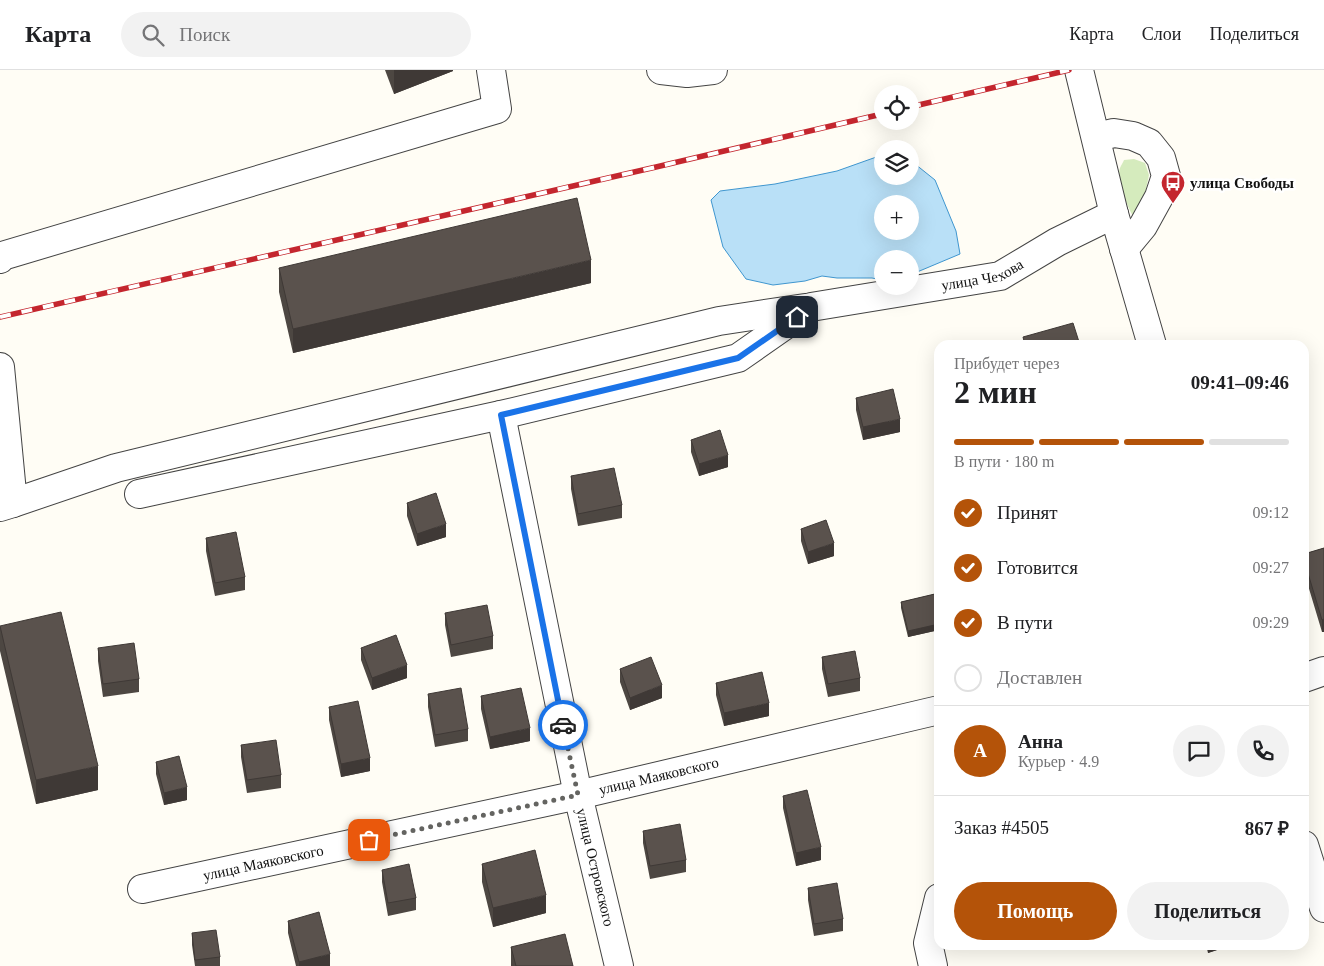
<!DOCTYPE html>
<html lang="ru">
<head>
<meta charset="utf-8">
<style>
  :root { --surface:#fff; --page:#f2f2f2; --text:#202124; --muted:#757577; --line:#e0e0e0; --accent:#b45309 }
  body { margin:0; font-family:"Times New Roman",serif; background:var(--page); color:var(--text); height:100vh; display:flex; flex-direction:column; font-size:19px; white-space:nowrap }
  * { box-sizing:border-box; margin:0 }
  p { font-size:16px; color:var(--muted) }
  .icon { flex:none; width:28px; height:28px; fill:none; stroke:currentColor; stroke-width:2; stroke-linecap:round; stroke-linejoin:round }
  .map { position:relative; flex:1; overflow:hidden }
  .details { position:absolute; left:934px; top:270px; width:375px; height:610px; display:flex; flex-direction:column; background:var(--surface); border-radius:15px; box-shadow:0 5px 20px #0002 }
  .details>* { flex:none }
  .controls { position:absolute; left:874px; top:15px; display:grid; gap:10px }
  .controls a { display:grid; place-items:center; width:45px; height:45px; border-radius:50%; background:var(--surface); box-shadow:0 5px 20px #0002; font-size:25px }
  .pin { position:absolute; display:grid; place-items:center; width:42px; height:42px; color:#fff; margin:-21px; border-radius:10px; box-shadow:0 2px 8px #0006 }
  .courier { position:absolute; display:grid; place-items:center; width:50px; height:50px; margin:-25px; border:4px solid #1a73e8; border-radius:50%; background:#fff; color:#222; box-shadow:0 1px 6px #0007 }
  .overview em { font-style:normal; font-weight:800 }
  .overview div { display:flex; flex-direction:column-reverse }
  .overview { display:flex; align-items:center; justify-content:space-between; height:85px; padding:0 20px }
  h1 { font-size:32px; font-weight:800; line-height:38px }
  .bar { display:grid; grid-template-columns:repeat(4,1fr); gap:8px 5px; align-content:center; height:60px; padding:0 20px }
  .bar i { height:6px; border-radius:4px; background:var(--line) }
  .bar .active { background:var(--accent) }
  .bar p { grid-column:span 4 }
  .line { display:flex; align-items:center; gap:12px; padding:0 20px; border-top:1px solid var(--line) }
  .line div { flex:1 }
  .round { display:grid; place-items:center; flex:none; width:52px; height:52px; border-radius:26px; background:var(--page) }
  ol { padding:0 20px; list-style:none }
  li { display:flex; align-items:center; gap:15px; height:55px }
  li p { margin-inline-start:auto }
  li .icon { padding:5px; border-radius:50%; background:var(--accent); color:#fff; stroke-width:4 }
  li:last-child { color:var(--muted) }
  li i { width:28px; height:28px; border:2px solid var(--line); border-radius:50% }
  .primary-button { display:flex; gap:10px; margin-top:auto; padding:10px 20px }
  .primary-button a { flex:1; height:58px; border-radius:30px; background:var(--accent); color:#fff; font-size:20px; font-weight:800; line-height:58px; text-align:center }
  .primary-button a+a { background:var(--page); color:var(--text) }
  header { display:flex; align-items:center; gap:30px; box-sizing:border-box; height:70px; padding:0 25px; background:var(--surface); border-bottom:1px solid var(--line) }
  header strong { font-size:24px }
  nav { display:flex; gap:28px; margin-inline-start:auto; font-size:18px }
  .search { width:350px; height:45px; background:var(--page); display:flex; align-items:center; gap:12px; box-sizing:border-box; padding:0 18px; border-radius:28px; color:var(--muted); font-size:19px }
  .map>svg:first-child { display:block }
</style>
</head>
<body>
<header>
<strong>Карта</strong>
<div class="search"><svg class="icon" aria-label="search" viewBox="0 0 24 24"><circle cx="10" cy="10" r="6"/><path d="M15 15l6 6"/></svg>Поиск</div>
<nav><a>Карта</a><a>Слои</a><a>Поделиться</a></nav>
</header>
<div class="map">
<svg width="1324" height="896" viewBox="0 0 1324 896">
  <rect width="100%" height="100%" fill="#fffdf5"/>
  <!-- green -->
  <path fill="#d5ebbd" d="M1134 89 1145 93 1149 105 1144 129 1133 146C1127 136 1116 108 1120 98 1121 95 1123 93 1124 90Z"/>
  <!-- water -->
  <path fill="#b9e0f7" stroke="#3f96cf" fill-rule="evenodd" d="M882 85V106H910V90L935 110 956 161 960 184 910 205V189H882V210L872 208H837L822 206 805 211 773 215 746 209 723 177 711 130 720 121 775 114 837 101ZM882 134H910V161H882Z"/>
  <g fill="none" stroke-linecap="round" stroke-linejoin="round">
    <defs>
      <g id="minor">
        <path d="M661 0 687 3 713 0"/>
        <path d="M1079 0 1114 144 1152 275"/>
        <path d="M1096 67 1114 63 1133 66 1149 73 1161 88 1166 106 1159 127 1143 156 1124 179"/>
        <path d="M0 189 2 186 497 39 491 0"/>
        <path d="M0 297 13 433 0 437"/>
        <path id="s1" d="M501 345 578 725 619 896"/>
        <path id="s2" d="M139 424 501 345 738 288 811 237 1000 206 1057 172 1114 144"/>
        <path d="M13 433 116 398 719 251 805 238"/>
        <path d="M1304 608 1324 601"/>
        <path d="M1304 775 1324 838"/>
        <path id="s3" d="M142 819 578 725 939 640"/>
        <path d="M933 896 928 873 939 828"/>
      </g>
    </defs>
    <!-- minor casing -->
    <use href="#minor" stroke="#444" stroke-width="30"/>
    <!-- minor -->
    <use href="#minor" stroke="#fff" stroke-width="28"/>
    <defs>
      <path id="rail" d="M910 37 1069 0
        M0 247 656 97 882 44"/>
    </defs>
    <!-- rail casing -->
    <use href="#rail" stroke="#c4262e" stroke-width="5.5"/>
    <!-- rail -->
    <use href="#rail" stroke="#fff" stroke-width="4" stroke-dasharray="11" stroke-linecap="butt"/>
  </g>
  <!-- wall -->
  <path fill="#4d4742" d="M385 0H453V1L394 24Z
    M279 198 591 213 293 283 279 222Z
    M856 328 900 362 863 370 856 340Z
    M691 370 728 397 699 406 691 382Z
    M571 406 622 435V448L578 456 571 419Z
    M407 433 446 467 417 476 407 446Z
    M801 459 834 486 808 494 801 471Z
    M206 468 245 507V520L215 526 206 481Z
    M1324 478V562H1322L1304 502V484Z
    M939 523V560L908 567 901 538V532Z
    M445 543 493 566V579L451 587 445 555Z
    M0 556 98 720 36 734 0 581Z
    M98 578 139 609V622L103 627 98 591Z
    M361 578 407 608 372 620 361 590Z
    M822 587 860 608V621L828 627 822 599Z
    M620 599 662 628 630 640 620 612Z
    M716 613 769 646 724 656 716 625Z
    M428 624 468 659V671L435 677 428 637Z
    M481 626 530 671 490 679 481 639Z
    M329 637 370 701 341 707 329 650Z
    M241 675 281 705V718L247 723 241 687Z
    M156 692 187 730 164 735 156 704Z
    M783 726 821 790 796 796 783 738Z
    M643 761 686 790V802L650 809 643 773Z
    M482 794 546 843 493 857 482 812Z
    M382 800 416 828V840L388 846 382 812Z
    M808 818 843 849V861L814 866 808 830Z
    M288 851 330 896H296L288 863Z
    M192 863 220 887V896H195L192 875Z
    M1206 875H1232L1208 883Z
    M511 877 573 896H511Z"/>
  <!-- shaded-wall -->
  <path fill="#3f3936" d="M394 0H453V1L394 24Z
    M591 190V213L293 283V259Z
    M900 349V362L863 370V357Z
    M728 385V397L699 406V394Z
    M446 454V467L417 476V464Z
    M834 473V486L808 494V482Z
    M1324 549V562H1322V550Z
    M939 554V560L908 567V561Z
    M407 595V608L372 620V608Z
    M662 615V628L630 640V628Z
    M769 633V646L724 656V643Z
    M530 658V671L490 679V667Z
    M370 688V701L341 707V694Z
    M98 696V720L36 734V710Z
    M187 717V730L164 735V723Z
    M821 777V790L796 796V783Z
    M546 825V843L493 857V838Z
    M1208 875H1232L1208 883Z
    M330 884V896H299V892Z"/>
  <!-- building -->
  <path fill="#5a524d" stroke="#3f3936" d="M577 128 591 190 293 259 279 198Z
    M1073 253 1080 275H1025L1023 267Z
    M893 319 900 349 863 357 856 328Z
    M720 360 728 385 699 394 691 370Z
    M614 398 622 435 578 444 571 406Z
    M436 423 446 454 417 464 407 433Z
    M826 450 834 473 808 482 801 459Z
    M236 462 245 507 215 513 206 468Z
    M1324 478V549L1322 550 1304 490V484Z
    M939 523V554L908 561 901 532Z
    M487 535 493 566 451 575 445 543Z
    M61 542 98 696 36 710 0 556Z
    M396 565 407 595 372 608 361 578Z
    M134 573 139 609 103 614 98 578Z
    M855 581 860 608 828 614 822 587Z
    M651 587 662 615 630 628 620 599Z
    M762 602 769 633 724 643 716 613Z
    M461 618 468 659 435 665 428 624Z
    M521 618 530 658 490 667 481 626Z
    M358 631 370 688 341 694 329 637Z
    M276 670 281 705 247 710 241 675Z
    M179 686 187 717 164 723 156 692Z
    M807 720 821 777 796 783 783 726Z
    M680 754 686 790 650 796 643 761Z
    M535 780 546 825 493 838 482 794Z
    M409 794 416 828 388 833 382 800Z
    M837 813 843 849 814 854 808 818Z
    M319 842 330 884 299 892 288 851Z
    M216 860 220 887 195 890 192 863Z
    M565 864 573 896H516L511 877Z"/>
  <g fill="none" stroke-linecap="round" stroke-linejoin="round">
    <!-- done -->
    <path stroke="#646461" stroke-width="5" stroke-dasharray="0 9" d="M369 770 578 725 563 655"/>
    <!-- route -->
    <path stroke="#1a73e8" stroke-width="6" d="M563 655 501 345 738 288 797 247"/>
  </g>
  <!-- icons -->
  <defs>
    <symbol id="bus-pin" viewBox="-11 -11 22 30"><path d="M0 17L-7.5 6A9.5 9.5 0 1 1 7.5 6Z" fill="#c4262e" stroke="#fff"/><path d="M-5-6H5V4H4V6H2V4H-2V6H-4V4H-5ZM-3.5-4V0h7V-4ZM-3.5 1.2v1.5H-2V1.2ZM2 1.2v1.5H3.5V1.2Z" fill="#fff"/></symbol>
  </defs>
  <g fill-rule="evenodd">
    <use href="#bus-pin" x="1159" y="99" width="28" height="38"/>
  </g>
  <g text-anchor="middle" stroke-width="5" stroke-linejoin="round" paint-order="stroke">
    <!-- poi labels -->
    <g font-size="15" font-weight="bold" fill="#111" stroke="#fff" text-anchor="start">
      <text x="1190" y="118">улица Свободы</text>
    </g>
    <!-- street labels -->
    <g font-size="15" fill="#111" stroke="#fff">
      <text dy="5" stroke="none"><textPath href="#s2" startOffset="878">улица Чехова</textPath></text>
      <text dy="5" stroke="none"><textPath href="#s3" startOffset="529">улица Маяковского</textPath></text>
      <text dy="5" stroke="none"><textPath href="#s3" startOffset="124">улица Маяковского</textPath></text>
      <text dy="5" stroke="none"><textPath href="#s1" startOffset="462">улица Островского</textPath></text>
    </g>
  </g>
</svg>
<div class="controls">
<a><svg class="icon" aria-label="locate" viewBox="0 0 24 24"><circle cx="12" cy="12" r="6"/><path d="M12 2v4M12 18v4M2 12h4M18 12h4"/></svg></a>
<a><svg class="icon" aria-label="layers" viewBox="0 0 24 24"><path d="M12 4l9 5-9 5-9-5zM3 14l9 5 9-5"/></svg></a>
<a>+</a>
<a>−</a>
</div>
<div class="pin" style="left:369px;top:770px;background:#ea580c"><svg class="icon" aria-label="bag" viewBox="0 0 24 24"><path d="M5 8h14l-1 12H6zM9 8a3 3 0 0 1 6 0"/></svg></div>
<div class="pin" style="left:797px;top:247px;background:#1f2937"><svg class="icon" aria-label="home" viewBox="0 0 24 24"><path d="M3 11l9-7 9 7M6 9v11h12V9"/></svg></div>
<div class="courier" style="left:563px;top:655px"><svg class="icon" aria-label="car" viewBox="0 0 24 24"><path d="M5 17H2v-5l4-1 3-4h7l3 4 3 1v5h-3M9 17h6M6 11h13"/><circle cx="7" cy="17" r="2"/><circle cx="17" cy="17" r="2"/></svg></div>
<section class="details">
<div class="overview"><div><h1>2 мин</h1><p>Прибудет через</p></div><em>09:41–09:46</em></div>
<div class="bar"><i class="active"></i><i class="active"></i><i class="active"></i><i></i><p>В пути · 180 m</p></div>
<ol>
<li><svg class="icon" aria-label="check" viewBox="0 0 24 24"><path d="M5 12l5 5 9-10"/></svg>Принят<p>09:12</p></li>
<li><svg class="icon" aria-label="check" viewBox="0 0 24 24"><path d="M5 12l5 5 9-10"/></svg>Готовится<p>09:27</p></li>
<li><svg class="icon" aria-label="check" viewBox="0 0 24 24"><path d="M5 12l5 5 9-10"/></svg>В пути<p>09:29</p></li>
<li><i></i>Доставлен</li>
</ol>
<div class="line" style="height:90px"><b class="round" style="background:var(--accent);color:#fff">А</b><div><b>Анна</b><p>Курьер · 4.9</p></div><a class="round"><svg class="icon" aria-label="chat" viewBox="0 0 24 24"><path d="M4 5h16v11H9l-5 4z"/></svg></a><a class="round"><svg class="icon" aria-label="phone" viewBox="0 0 24 24"><path d="M5 4h4l2 5-3 2q2 4 5 5l2-3 5 2v4C11 20 4 13 5 4z"/></svg></a></div>
<div class="line" style="height:65px"><div>Заказ #4505</div><b>867 ₽</b></div>
<div class="primary-button"><a>Помощь</a><a>Поделиться</a></div>
</section>
</div>
</body>
</html>
